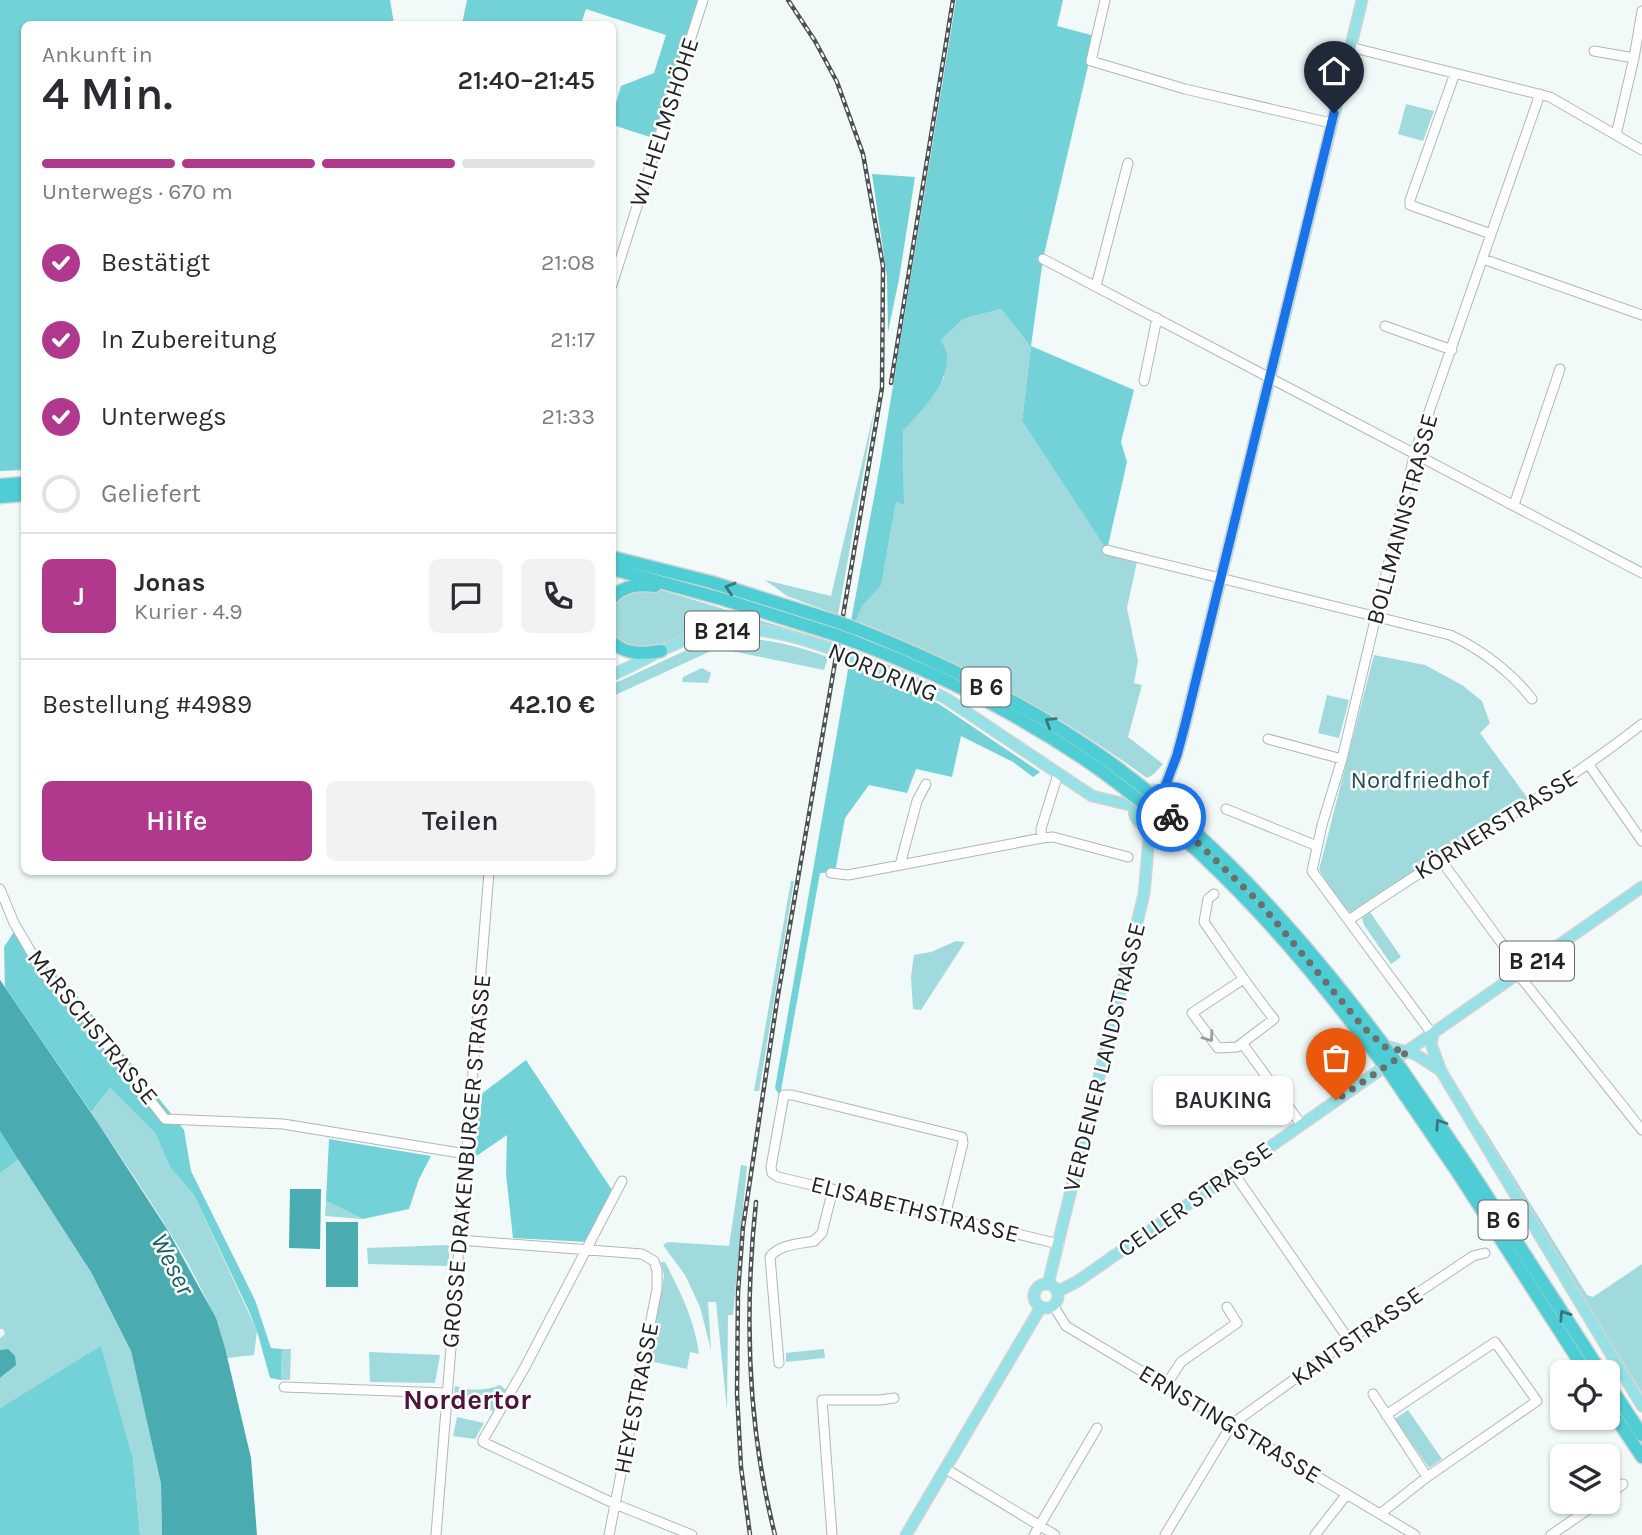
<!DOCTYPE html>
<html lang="de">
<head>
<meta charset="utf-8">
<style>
  :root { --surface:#fff; --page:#f2f2f3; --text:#2b2b33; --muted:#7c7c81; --line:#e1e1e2; --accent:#b0388d }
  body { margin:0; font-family:Karla,sans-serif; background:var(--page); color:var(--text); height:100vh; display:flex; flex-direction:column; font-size:26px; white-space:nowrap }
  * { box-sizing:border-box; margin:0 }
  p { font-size:23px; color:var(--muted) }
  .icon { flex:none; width:38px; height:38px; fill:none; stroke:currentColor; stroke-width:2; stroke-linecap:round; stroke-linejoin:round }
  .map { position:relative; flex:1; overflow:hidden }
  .side { position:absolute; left:21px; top:21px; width:595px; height:854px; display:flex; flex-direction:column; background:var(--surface); border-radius:10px; box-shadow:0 2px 5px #0004 }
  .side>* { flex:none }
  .buttons { position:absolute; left:1550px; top:1360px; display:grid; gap:14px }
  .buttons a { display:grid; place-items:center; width:70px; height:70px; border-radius:10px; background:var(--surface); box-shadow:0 2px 5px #0004; font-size:35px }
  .pin { position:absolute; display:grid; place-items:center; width:60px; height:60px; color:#fff; margin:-72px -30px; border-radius:50% 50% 50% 0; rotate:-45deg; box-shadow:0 0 7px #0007 }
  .pin .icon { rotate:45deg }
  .courier { position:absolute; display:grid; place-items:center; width:70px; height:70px; margin:-35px; border:5px solid #1a73e8; border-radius:50%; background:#fff; color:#222; box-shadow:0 2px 9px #0007 }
  .bubble { position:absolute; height:49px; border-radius:10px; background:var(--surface); box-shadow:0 2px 5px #0004; font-size:23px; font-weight:600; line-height:49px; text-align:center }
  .head em { font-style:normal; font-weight:600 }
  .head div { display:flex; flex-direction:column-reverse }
  .head { display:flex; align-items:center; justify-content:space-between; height:119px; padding:0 21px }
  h1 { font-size:46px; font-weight:600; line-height:52px }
  .bar { display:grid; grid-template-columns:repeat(4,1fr); gap:10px 7px; align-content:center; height:84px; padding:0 21px }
  .bar i { height:9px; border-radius:5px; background:var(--line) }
  .bar .active { background:var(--accent) }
  .bar p { grid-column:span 4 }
  .line { display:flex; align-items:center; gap:18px; padding:0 21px; border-top:2px solid var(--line) }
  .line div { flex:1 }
  .round { display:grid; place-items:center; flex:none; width:74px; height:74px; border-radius:10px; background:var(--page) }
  ol { padding:0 21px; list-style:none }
  li { display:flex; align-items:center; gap:21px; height:77px }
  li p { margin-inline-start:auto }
  li .icon { padding:7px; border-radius:50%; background:var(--accent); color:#fff; stroke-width:4 }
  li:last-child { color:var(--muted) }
  li i { width:38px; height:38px; border:4px solid var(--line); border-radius:50% }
  .primary-button { display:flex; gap:14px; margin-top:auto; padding:14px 21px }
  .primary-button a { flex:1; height:80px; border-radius:10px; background:var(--accent); color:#fff; font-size:28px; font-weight:600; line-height:80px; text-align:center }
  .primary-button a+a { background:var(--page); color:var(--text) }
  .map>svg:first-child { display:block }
</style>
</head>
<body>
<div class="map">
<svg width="1642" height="1535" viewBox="0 0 1642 1535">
  <rect width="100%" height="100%" fill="#f1f9f9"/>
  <!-- green -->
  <path fill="#a0dadd" d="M1406 104 1434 111 1423 141 1398 134Z
    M1001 309 1031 347 1022 421 1107 549 1138 557 1127 608 1138 661 1134 683 1142 685 1128 737 1163 764 1154 774 1147 778C1054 710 963 664 855 622L857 611 881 586 896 502 904 503 903 431 924 407 944 377 941 340 963 319Z
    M875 407 838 615 787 596 765 580 831 596Z
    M658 589 832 642V645L769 626 727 624 686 634 657 647H624L612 637V603L628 590Z
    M730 638C767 638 794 645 828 657L824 670 727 650 711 651 613 696V684L702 643Z
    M1374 655 1425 665 1462 685 1482 701 1490 723 1480 733 1529 800 1351 913 1343 906 1319 870Z
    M702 668 711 673 708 683 682 682 683 677Z
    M1327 695 1349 700 1339 738 1318 733Z
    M791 881H794L759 1091H754Z
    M1370 912 1401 957 1391 964 1364 925 1362 918Z
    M956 941 965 942 921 1010 913 1009 911 977 914 955 931 952Z
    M110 1088 155 1133 170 1167 194 1195 257 1331 254 1355 227 1358C208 1276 137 1184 91 1112Z
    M1481 1124 1587 1295 1593 1297 1642 1264V1393L1478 1126Z
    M19 1159 91 1272 131 1351 161 1484 162 1535H140L133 1458 101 1347 0 1408V1378L8 1372V1349L0 1350V1338L5 1334 3 1329H0V1173Z
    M741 1165 747 1166 733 1315H728L727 1410 716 1302H708L711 1350 700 1307 685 1275 663 1245 668 1242 729 1246Z
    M326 1201 363 1219 325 1216Z
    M447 1245 450 1247 448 1266 368 1264 367 1248Z
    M661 1262H665C680 1291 695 1321 699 1354L690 1352 687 1369 649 1361 664 1276Z
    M282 1349H291L290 1380H281Z
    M824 1349 825 1358 786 1362V1353Z
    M369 1352 440 1355 435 1383 370 1382Z
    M500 1385 506 1390 493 1411 453 1404 455 1386C469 1391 486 1391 500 1385Z
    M1408 1410 1442 1459 1429 1468 1395 1419Z
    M457 1417 484 1423 475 1439 453 1436Z"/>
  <!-- forest -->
  <path fill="#73d2d7" d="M0 0H390L394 24H24V470L0 471Z
    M467 0H698L653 138 613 125V113L621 86 654 73 666 35 586 9 581 24H462Z
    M956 0H1063L1057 26 1095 36 1043 259 1031 346 1134 390 1121 442 1127 462 1107 550 1022 421 1031 347 1001 309 963 319 941 340C943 345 947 351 947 355 949 384 921 411 903 431L904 504 896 502 881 586 862 606 855 622 851 621 880 465Z
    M872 174 915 177 899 279 888 332 887 277Z
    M849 664 895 683 939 704 1040 772 1033 777 1013 762 961 736 952 777 916 769 907 793 869 785 845 818 835 872 820 873 780 1096 775 1088Z
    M18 926 46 966 71 988 184 1130 191 1171 255 1300 271 1348 282 1349 281 1380 270 1378 257 1331 248 1309 194 1195 170 1167 155 1133 110 1088 91 1112 5 987 4 947Z
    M526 1060 614 1193 588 1242 513 1238 506 1174 507 1135 475 1157 480 1095Z
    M0 1131 19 1159 0 1173Z
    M329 1139 431 1156 419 1179 409 1209 363 1219 326 1201Z
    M101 1346 133 1458 140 1535H0V1408Z"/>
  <!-- water -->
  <path fill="#4aabb0" d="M0 980 96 1120 167 1229 216 1318 225 1348 251 1458 257 1535H162L161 1484 131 1351 91 1272 0 1131Z
    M290 1189H321L320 1249 289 1248Z
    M326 1222H358V1287H326Z
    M8 1349 15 1356 16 1365 0 1378V1350Z"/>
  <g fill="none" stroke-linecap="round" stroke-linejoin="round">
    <defs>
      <path id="minor" d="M1105 0 1091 61 1185 89 1331 123
        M1350 47 1550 97 1642 150
        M1594 51 1634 58 1616 135
        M1634 58 1642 11
        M1455 73 1410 200V205L1491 234
        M1043 259 1642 573
        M1483 259 1642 315
        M612 285 703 0
        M1096 286 1128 163
        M1385 326 1452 350
        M1144 381 1157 318
        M1514 505 1560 369
        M1107 550 1450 635C1481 649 1512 673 1532 699
        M1268 739 1342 759
        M1589 765 1642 841
        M1226 809 1317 846
        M1042 838 1041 829 1058 774
        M1440 859 1522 971
        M900 865 917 801 926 784
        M831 873 848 875 1042 838 1053 837 1128 857
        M0 889 14 923 44 974 68 995 165 1119 283 1124 466 1154
        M1214 894 1208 899 1204 922C1227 955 1249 988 1274 1019L1237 1047 1218 1048 1192 1013 1242 980
        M1349 920C1445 853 1549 797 1642 724
        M1518 974 1642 1130
        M1433 1035 1312 871 1322 825 1342 759 1415 452 1540 94
        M1242 1043 1301 1124
        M1233 1172 1349 1340
        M622 1181 525 1367 483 1440V1442L615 1504 692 1535
        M945 1216 963 1143 962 1137 792 1095H784L771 1167 772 1173 778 1177 1059 1244
        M459 1240 642 1254 654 1261 657 1270V1289L609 1535
        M1053 1305 1066 1326 1415 1535
        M779 1363 770 1257C779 1244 800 1244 814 1241L822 1233 833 1189
        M1166 1385 1181 1362 1237 1323 1227 1307
        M284 1387 446 1393
        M1373 1394 1427 1477
        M946 1469 1055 1535
        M1608 1495 1623 1484
        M1380 1514 1427 1477 1537 1401 1495 1342 1386 1415
        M436 1535C452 1314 473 1093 489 872
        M832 1535 822 1400H880L894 1398
        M1034 1535 1097 1428
        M1165 1535 1232 1424 1374 1322 1473 1256 1485 1253
        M1315 1535 1347 1494
        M1551 1535 1599 1502"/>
      <path id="major" d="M852 657 910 680 947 699 1092 796 1134 806
        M612 675C638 664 661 649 687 639 735 620 784 632 831 649
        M1134 809a19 19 0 1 1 38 0a19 19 0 1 1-38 0Z
        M1163 792 1177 755 1185 725 1362 0
        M1433 1035 1431 1044 1441 1071 1642 1406
        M1382 1045 1415 1054 1440 1070
        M1048 1284 1144 894 1150 827
        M1034 1296a12 12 0 1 1 24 0a12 12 0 1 1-24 0Z
        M1057 1292 1078 1281 1642 887
        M906 1535 1041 1307"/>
      <path id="highway" d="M0 485 24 483
        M0 497 24 495
        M612 557 711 582 835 621
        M612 569 722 599 833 634
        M612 598C624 585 639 584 655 586
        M857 629C946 664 1029 705 1107 760
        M612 642C627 655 642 654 661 651
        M855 642C942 675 1023 716 1100 770
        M1402 1070 1467 1165 1601 1372
        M1392 1076 1458 1173 1586 1372
        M1608 1383 1642 1435
        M1608 1406 1642 1457"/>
    </defs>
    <!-- minor casing -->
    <use href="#minor" stroke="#b0b7b7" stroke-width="11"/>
    <!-- major casing -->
    <use href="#major" stroke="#d3d3d3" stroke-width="13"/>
    <!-- highway casing -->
    <use href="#highway" stroke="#d3d3d3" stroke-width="15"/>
    <!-- minor -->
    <use href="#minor" stroke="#fff" stroke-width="9"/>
    <!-- major -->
    <use href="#major" stroke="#95e1e5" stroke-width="10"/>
    <!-- highway -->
    <use href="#highway" stroke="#4fcdd4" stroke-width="12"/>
    <defs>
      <path id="rail" d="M891 383 953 0
        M756 1202C744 1314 747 1425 775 1535
        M750 1535 741 1467 737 1394 738 1292 743 1227 777 1001 882 388 883 266 863 154 837 82 815 41 788 0"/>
    </defs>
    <!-- rail casing -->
    <use href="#rail" stroke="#4d5151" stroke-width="4.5"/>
    <!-- rail -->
    <use href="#rail" stroke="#fff" stroke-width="2" stroke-dasharray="5" stroke-linecap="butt"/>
    <defs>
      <path id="major-bridge" d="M831 649 852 657"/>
      <path id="highway-bridge" d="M835 621 857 629
        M833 634 855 642
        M1107 760C1224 845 1317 953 1402 1070
        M1100 770C1218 857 1306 959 1392 1076"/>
    </defs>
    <!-- major-bridge casing -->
    <use href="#major-bridge" stroke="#d3d3d3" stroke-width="13" stroke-linecap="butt"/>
    <!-- highway-bridge casing -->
    <use href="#highway-bridge" stroke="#d3d3d3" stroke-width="15" stroke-linecap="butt"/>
    <!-- major-bridge -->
    <use href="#major-bridge" stroke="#95e1e5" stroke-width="10"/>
    <!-- highway-bridge -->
    <use href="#highway-bridge" stroke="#4fcdd4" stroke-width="12"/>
  </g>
  <!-- one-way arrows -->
  <defs><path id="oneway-chevron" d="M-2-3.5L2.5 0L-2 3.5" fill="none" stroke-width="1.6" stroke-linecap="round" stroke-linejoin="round" transform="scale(1.75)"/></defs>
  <g stroke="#38787c">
    <use href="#oneway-chevron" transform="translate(730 588) rotate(-163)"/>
    <use href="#oneway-chevron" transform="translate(1050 722) rotate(-148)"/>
    <use href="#oneway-chevron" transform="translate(1440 1124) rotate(-124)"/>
    <use href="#oneway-chevron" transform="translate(1564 1315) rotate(-123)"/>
  </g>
  <use stroke="#9b9c9c" href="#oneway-chevron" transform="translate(1209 1037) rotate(54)"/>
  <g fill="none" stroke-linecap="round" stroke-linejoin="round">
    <!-- done -->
    <path stroke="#6a6f6f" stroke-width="7" stroke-dasharray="0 12.6" d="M1171 817 1260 903 1364 1028 1385 1047 1407 1052 1336 1100"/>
    <!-- route -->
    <path stroke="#1a73e8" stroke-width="9" d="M1171 817V801L1163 792 1177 755 1185 725 1334 113"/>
  </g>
  <g text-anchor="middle" stroke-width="5" stroke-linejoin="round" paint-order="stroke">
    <!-- shield labels -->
    <g fill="#fff" stroke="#646666" stroke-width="2">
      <rect x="685" y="611.5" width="74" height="39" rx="5"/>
      <rect x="961.5" y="667.5" width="49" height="39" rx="5"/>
      <rect x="1500" y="941.5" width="74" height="39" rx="5"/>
      <rect x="1478.5" y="1200.5" width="49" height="39" rx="5"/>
    </g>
    <g font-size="23" font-weight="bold" fill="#212424">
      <text x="722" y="639">B 214</text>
      <text x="986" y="695">B 6</text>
      <text x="1537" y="969">B 214</text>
      <text x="1503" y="1228">B 6</text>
    </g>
    <!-- street labels -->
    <g font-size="24" fill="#212424" stroke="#fff">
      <text transform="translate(664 122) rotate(-72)" y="8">WILHELMSHÖHE</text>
      <text transform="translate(1402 519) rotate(-75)" y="8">BOLLMANNSTRASSE</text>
      <text transform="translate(883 672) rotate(23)" y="8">NORDRING</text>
      <text transform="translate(1496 824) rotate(-32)" y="8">KÖRNERSTRASSE</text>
      <text transform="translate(93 1027) rotate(51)" y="8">MARSCHSTRASSE</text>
      <text transform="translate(1104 1057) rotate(-76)" y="8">VERDENER LANDSTRASSE</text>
      <text transform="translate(466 1161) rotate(-85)" y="8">GROSSE DRAKENBURGER STRASSE</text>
      <text transform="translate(1195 1199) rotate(-35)" y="8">CELLER STRASSE</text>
      <text transform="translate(915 1209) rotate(14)" y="8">ELISABETHSTRASSE</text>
      <text transform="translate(1357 1336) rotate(-35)" y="8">KANTSTRASSE</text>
      <text transform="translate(636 1398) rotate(-79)" y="8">HEYESTRASSE</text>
      <text transform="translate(1230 1424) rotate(31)" y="8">ERNSTINGSTRASSE</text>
    </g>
    <!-- park labels -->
    <g font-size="24" fill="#234e51" stroke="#fff">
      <text x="1420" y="788">Nordfriedhof</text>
    </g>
    <!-- water labels -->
    <g font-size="26" font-style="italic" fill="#126367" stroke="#fff">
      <text transform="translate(173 1264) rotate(63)" y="9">Weser</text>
    </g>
    <!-- quarter labels -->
    <g font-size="28" font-weight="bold" fill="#4e143d" stroke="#fff">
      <text x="467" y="1409">Nordertor</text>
    </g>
  </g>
</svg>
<div class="buttons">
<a><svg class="icon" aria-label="locate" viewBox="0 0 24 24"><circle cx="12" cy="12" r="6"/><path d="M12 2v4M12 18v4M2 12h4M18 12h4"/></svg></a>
<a><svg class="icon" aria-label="layers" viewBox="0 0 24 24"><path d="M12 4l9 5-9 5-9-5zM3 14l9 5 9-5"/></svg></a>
</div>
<div class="pin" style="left:1336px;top:1100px;background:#ea580c"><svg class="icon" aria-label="bag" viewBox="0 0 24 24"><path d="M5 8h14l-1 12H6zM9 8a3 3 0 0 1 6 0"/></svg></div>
<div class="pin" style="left:1334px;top:113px;background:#1f2937"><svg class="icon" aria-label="home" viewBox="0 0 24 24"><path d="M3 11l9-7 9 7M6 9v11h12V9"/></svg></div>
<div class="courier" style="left:1171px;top:817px"><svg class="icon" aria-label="bike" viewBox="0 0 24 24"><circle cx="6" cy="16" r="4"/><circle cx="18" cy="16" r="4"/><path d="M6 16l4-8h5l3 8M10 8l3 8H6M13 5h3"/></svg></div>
<div class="bubble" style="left:1153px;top:1076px;width:140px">BAUKING</div>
<section class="side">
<div class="head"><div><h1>4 Min.</h1><p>Ankunft in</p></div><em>21:40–21:45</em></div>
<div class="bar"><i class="active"></i><i class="active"></i><i class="active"></i><i></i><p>Unterwegs · 670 m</p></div>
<ol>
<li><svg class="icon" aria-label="check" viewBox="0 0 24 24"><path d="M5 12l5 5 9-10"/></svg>Bestätigt<p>21:08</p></li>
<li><svg class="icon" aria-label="check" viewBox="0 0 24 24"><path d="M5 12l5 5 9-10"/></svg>In Zubereitung<p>21:17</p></li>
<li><svg class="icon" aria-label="check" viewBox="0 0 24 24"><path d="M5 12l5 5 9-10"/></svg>Unterwegs<p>21:33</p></li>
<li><i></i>Geliefert</li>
</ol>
<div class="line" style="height:126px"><b class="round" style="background:var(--accent);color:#fff">J</b><div><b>Jonas</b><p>Kurier · 4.9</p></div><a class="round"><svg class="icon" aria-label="chat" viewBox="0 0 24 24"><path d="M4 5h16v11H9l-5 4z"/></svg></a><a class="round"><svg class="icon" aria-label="phone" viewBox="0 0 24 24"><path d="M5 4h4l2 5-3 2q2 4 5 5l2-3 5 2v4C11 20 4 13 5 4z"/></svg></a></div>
<div class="line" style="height:91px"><div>Bestellung #4989</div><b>42.10 €</b></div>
<div class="primary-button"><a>Hilfe</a><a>Teilen</a></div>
</section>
</div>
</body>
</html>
